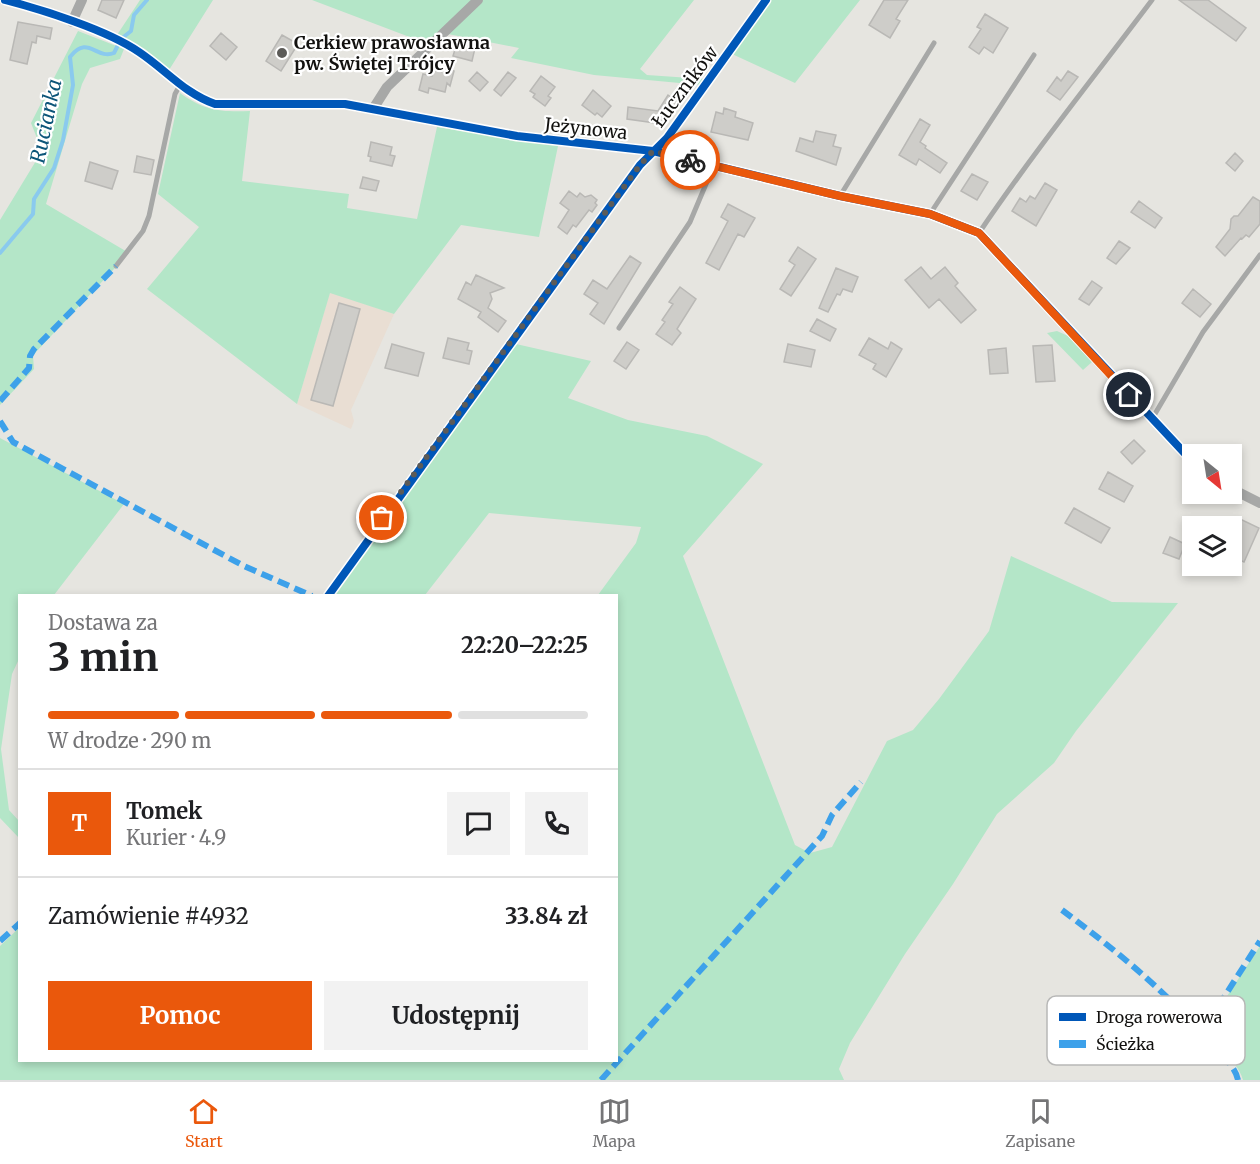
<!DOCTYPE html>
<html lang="pl">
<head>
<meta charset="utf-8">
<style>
  :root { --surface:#fff; --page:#f2f2f2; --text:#202124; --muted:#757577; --line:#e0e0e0; --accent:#ea580c }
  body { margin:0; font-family:Merriweather,serif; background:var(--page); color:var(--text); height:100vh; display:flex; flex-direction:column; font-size:22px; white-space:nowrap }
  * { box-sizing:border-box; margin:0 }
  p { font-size:20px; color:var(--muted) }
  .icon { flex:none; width:33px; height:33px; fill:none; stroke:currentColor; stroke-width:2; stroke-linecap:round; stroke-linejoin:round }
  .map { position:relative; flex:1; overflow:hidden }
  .side { position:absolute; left:18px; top:594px; width:600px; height:468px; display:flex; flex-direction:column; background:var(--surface); border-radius:0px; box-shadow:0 3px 9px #0003 }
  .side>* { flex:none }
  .needle { width:39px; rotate:150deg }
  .buttons { position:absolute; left:1182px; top:444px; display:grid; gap:12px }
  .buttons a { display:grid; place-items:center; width:60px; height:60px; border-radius:0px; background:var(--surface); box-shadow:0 3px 9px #0003; font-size:30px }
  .pin { position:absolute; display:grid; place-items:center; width:51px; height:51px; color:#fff; margin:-26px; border:3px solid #fff; border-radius:50%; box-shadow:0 2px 6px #0007 }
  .courier { position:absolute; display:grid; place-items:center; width:60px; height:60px; margin:-30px; border:4px solid #ea580c; border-radius:50%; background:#fff; color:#222; box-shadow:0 2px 8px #0007 }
  .summary em { font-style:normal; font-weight:700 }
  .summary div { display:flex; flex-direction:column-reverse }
  .summary { display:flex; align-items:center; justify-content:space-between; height:102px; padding:0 30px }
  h1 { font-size:39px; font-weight:700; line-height:45px }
  .bar { display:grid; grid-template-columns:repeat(4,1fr); gap:9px 6px; align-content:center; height:72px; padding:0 30px }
  .bar i { height:8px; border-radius:4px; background:var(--line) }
  .bar .current { background:var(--accent) }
  .bar p { grid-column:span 4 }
  .line { display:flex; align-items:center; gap:15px; padding:0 30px; border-top:2px solid var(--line) }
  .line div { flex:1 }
  .round { display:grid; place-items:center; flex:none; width:63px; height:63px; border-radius:0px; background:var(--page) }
  .primary-button { display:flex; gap:12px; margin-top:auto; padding:12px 30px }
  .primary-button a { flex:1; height:69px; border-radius:0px; background:var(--accent); color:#fff; font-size:24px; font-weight:700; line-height:69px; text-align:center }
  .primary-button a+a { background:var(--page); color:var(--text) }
  .dock { display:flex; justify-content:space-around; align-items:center; height:84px; border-top:2px solid var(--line); background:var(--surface); font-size:16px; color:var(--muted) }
  .dock a { display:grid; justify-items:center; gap:3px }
  .dock .current { color:var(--accent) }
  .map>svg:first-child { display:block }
</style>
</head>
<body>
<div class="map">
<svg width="1260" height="1080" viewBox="0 0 1260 1080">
  <rect width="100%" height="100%" fill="#e6e5e0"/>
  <!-- commercial -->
  <path fill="#e9ded3" d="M330 292 394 314 351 410 354 421 351 429 297 404Z"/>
  <!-- green -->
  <path fill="#b4e6c8" d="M140 0H213L169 70 145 49 117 35Z
    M312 0H474L428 44Z
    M482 0H694L640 69 647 75 705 79 701 85 594 75 511 58 519 48 448 34Z
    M771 0H860L795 83 732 54Z
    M78 31 124 49 120 59 90 68 82 84 46 204 129 253 36 352 33 356 34 369 0 405V220L42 151 31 123Z
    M180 93C205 111 220 112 250 111L242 181 349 194 347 208 417 219 437 127 558 146 539 237 461 225 394 314 330 293 297 404 147 289 199 227 158 194Z
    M1057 331 1068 336 1092 362 1083 370 1047 333Z
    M516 344 591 361 568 398 628 420 707 436 763 464 683 556 795 845 810 853 832 847 887 741 913 730 939 699 989 631 1011 556 1112 602 1178 603 1076 731 1054 763 997 814 953 884 905 954 850 1043 839 1069 844 1080H0V946L19 928 20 1060H616V596L598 595 636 543 641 527 489 513 425 595H333Z
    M0 438 124 504 54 595 20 596 19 659 12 674 1 749 9 810 19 821V838L0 818Z
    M1260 946V1080H1243C1237 1057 1209 1047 1206 1028Z"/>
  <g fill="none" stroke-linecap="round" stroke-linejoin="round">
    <!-- stream -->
    <path stroke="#8acaee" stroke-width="4" d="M0 253 33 214 34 199 54 168 63 140 73 85 70 57C88 34 96 60 114 53L121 39 131 31 134 15 147 0"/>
  </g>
  <!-- building -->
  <path fill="#cecdc9" stroke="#b9b8b5" stroke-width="1.5" d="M102 0H124L116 18 98 10Z
    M884 0H908L896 19 900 21 890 38 869 25Z
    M1179 0H1208L1246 28 1236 41Z
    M985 14 1008 28 993 53 984 47 979 54 969 47 981 29 977 27Z
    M18 22 52 28 50 39 37 36 36 43 32 42 27 64 10 60Z
    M221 33 237 47 226 60 210 46Z
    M282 35 298 44 281 71 266 61Z
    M457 43 475 48 472 61 453 56Z
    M442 68 454 71 450 86 447 83 445 92 429 88 428 93 419 90 423 74 432 76 433 70 441 72Z
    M1068 71 1078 77 1060 100 1047 91 1057 77 1061 81Z
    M477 72 488 82 480 91 469 81Z
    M508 72 516 78 501 96 494 90Z
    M541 76 555 87 548 96 551 98 545 106 533 97 535 94 530 91Z
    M593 90 611 106 602 117 597 113 595 115 582 105Z
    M668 95 678 102 662 124 627 119 628 107 658 111Z
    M724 108 736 112 735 117 753 123 748 140 711 132 716 112 723 114Z
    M920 119 930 125 920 142 926 146 925 148 947 163 940 173 919 159 916 165 899 155Z
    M816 131 836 135 833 146 841 148 836 165 796 151 800 138 813 142Z
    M371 142 392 147 390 155 395 156 392 166 370 161 371 157 368 156Z
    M1235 153 1243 161 1235 171 1226 163Z
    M137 156 154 160 151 175 134 172Z
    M90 162 118 171 112 189 85 181Z
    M972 174 988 182 977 200 961 191Z
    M363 177 379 181 376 191 360 188Z
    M1045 183 1057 190 1036 226 1012 211 1020 198 1026 202 1030 196 1035 199Z
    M569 191 577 197 580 193 585 197 591 195 597 200 595 203 597 205 592 212 589 210 576 227 573 225 567 234 558 227 569 210 560 203Z
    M1253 197 1260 201V224L1249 237 1246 235 1242 239 1241 238 1225 256 1216 247 1230 229 1231 219 1234 216H1238Z
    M1139 201 1162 218 1155 228 1131 212Z
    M728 204 755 218 744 237 738 234 719 270 706 263 728 221 721 217Z
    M1119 241 1130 248 1116 264 1107 258Z
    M798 247 816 259 791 296 780 289 795 265 789 261Z
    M630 256 641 263 604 324 590 314 598 303 584 294 593 280 607 289Z
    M921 267 931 279 945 267 958 283 955 286 976 310 961 323 939 299 929 308 905 280Z
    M836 268 858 277 852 292 843 289 840 295 837 294 828 312 819 308Z
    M476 275 504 288 490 293 492 299 488 308 506 321 498 332 478 317 481 312 458 299 466 282 471 285Z
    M1092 281 1102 288 1089 305 1079 299Z
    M680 287 696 299 677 329 681 333 672 345 656 334 665 322 662 320 673 304 669 302Z
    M1193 289 1211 304 1200 317 1182 303Z
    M339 303 360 309 333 406 311 400Z
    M817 319 836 329 830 341 810 331Z
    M448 338 469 343 467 350 472 351 469 364 443 358Z
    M869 338 888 349 891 342 902 349 886 377 873 369 876 364 859 355Z
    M627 342 639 350 626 369 614 361Z
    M392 344 424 353 418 376 385 368Z
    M788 344 815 350 811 367 784 362Z
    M1052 345 1055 381 1036 382 1033 346Z
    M1006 348 1008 373 990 374 988 350Z
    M1134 440 1145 451 1132 464 1121 452Z
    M1108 472 1133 486 1124 502 1099 489Z
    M1074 508 1110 528 1101 543 1065 523Z
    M1240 519 1259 528 1244 562 1233 557 1240 543 1232 539Z
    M1170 537 1185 544 1179 559 1163 553Z"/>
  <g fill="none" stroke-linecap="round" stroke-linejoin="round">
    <!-- lane -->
    <path stroke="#a7a8a7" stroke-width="5" d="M840 196 934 43
      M930 214 1034 55
      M979 233C1033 153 1094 77 1152 0
      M116 266 143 231 149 216 175 94 180 85
      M619 328 690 222 714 165
      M1152 419 1203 332 1260 255"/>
    <!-- street -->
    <path stroke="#a7a8a7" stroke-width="10" d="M5 0C43 10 107 30 139 52 166 70 184 93 215 104H345L517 136 653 151 840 196 930 214 979 233 1192 461
      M72 22 82 0
      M373 109 387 87 478 0
      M1232 489 1260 503
      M328 596 640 165 667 138 766 0"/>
    <!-- quiet -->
    <path stroke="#3da1ea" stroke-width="6" stroke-dasharray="12 6" stroke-linecap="butt" d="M0 401 29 368 30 356 34 349 116 266
      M0 421 13 442 244 566 312 596
      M1062 910C1114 949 1164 989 1206 1039
      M0 941 20 923
      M601 1080 822 836 832 815 861 782
      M1238 1080C1234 1060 1209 1050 1203 1030L1260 941"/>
    <defs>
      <path id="cycleway" d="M5 0C43 10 107 30 139 52 166 70 184 93 215 104H345L517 136 653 151 840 196 930 214 979 233 1192 461
        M328 596 640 165 667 138 766 0"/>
    </defs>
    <!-- cycleway casing -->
    <use href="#cycleway" stroke="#fff" stroke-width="11"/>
    <!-- cycleway -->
    <use href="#cycleway" stroke="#0057b8" stroke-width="8"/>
  </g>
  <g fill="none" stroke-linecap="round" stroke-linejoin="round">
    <!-- done -->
    <path stroke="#5c5b58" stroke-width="6" stroke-dasharray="0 10.8" d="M382 518 640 165 653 151 690 160"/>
    <!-- route -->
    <path stroke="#ea580c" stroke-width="8" d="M690 160 840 196 930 214 979 233 1129 395"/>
  </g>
  <!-- markers -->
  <circle fill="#5c5b58" stroke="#fff" stroke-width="2" cx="282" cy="53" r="6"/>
  <g text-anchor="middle" stroke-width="4.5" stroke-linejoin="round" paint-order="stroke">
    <!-- poi labels -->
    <g font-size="18" font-weight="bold" fill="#12110f" stroke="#fff" text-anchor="start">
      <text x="294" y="49">Cerkiew prawosławna<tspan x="294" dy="21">pw. Świętej Trójcy</tspan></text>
    </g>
    <!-- street labels -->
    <g font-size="18" fill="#12110f" stroke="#fff">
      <text transform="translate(685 87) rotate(-53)" y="6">Łuczników</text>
      <text transform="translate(586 129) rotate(6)" y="6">Jeżynowa</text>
    </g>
    <!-- water labels -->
    <g font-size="20" font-style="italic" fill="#0c5579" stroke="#fff">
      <text transform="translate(46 121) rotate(-78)" y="7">Rucianka</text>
    </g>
  </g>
  <!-- legend -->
  <rect x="1047" y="996" width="198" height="69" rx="9" fill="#fff" stroke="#b8b8b7" stroke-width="1.5"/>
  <rect x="1059" y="1013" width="27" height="8" fill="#0057b8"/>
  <rect x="1059" y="1040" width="27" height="8" fill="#3da1ea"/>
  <g font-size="16" fill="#12110f">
    <text x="1096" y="1023">Droga rowerowa</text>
    <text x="1096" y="1050">Ścieżka</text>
  </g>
</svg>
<div class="buttons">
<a><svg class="needle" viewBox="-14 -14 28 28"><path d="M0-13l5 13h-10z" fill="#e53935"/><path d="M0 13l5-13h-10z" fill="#757577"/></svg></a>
<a><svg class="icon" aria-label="layers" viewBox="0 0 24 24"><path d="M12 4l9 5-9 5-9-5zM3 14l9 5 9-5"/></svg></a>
</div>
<div class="pin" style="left:382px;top:518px;background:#ea580c"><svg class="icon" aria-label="bag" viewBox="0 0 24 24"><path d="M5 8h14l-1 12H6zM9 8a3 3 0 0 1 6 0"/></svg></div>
<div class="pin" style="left:1129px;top:395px;background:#1f2937"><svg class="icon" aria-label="home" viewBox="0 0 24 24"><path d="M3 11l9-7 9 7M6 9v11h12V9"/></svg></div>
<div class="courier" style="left:690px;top:160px"><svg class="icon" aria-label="bike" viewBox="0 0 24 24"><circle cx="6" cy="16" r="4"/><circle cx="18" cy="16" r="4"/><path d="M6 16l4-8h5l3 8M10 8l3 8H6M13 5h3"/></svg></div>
<section class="side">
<div class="summary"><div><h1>3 min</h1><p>Dostawa za</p></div><em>22:20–22:25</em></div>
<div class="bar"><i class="current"></i><i class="current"></i><i class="current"></i><i></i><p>W drodze · 290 m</p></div>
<div class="line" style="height:108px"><b class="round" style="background:var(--accent);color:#fff">T</b><div><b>Tomek</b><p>Kurier · 4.9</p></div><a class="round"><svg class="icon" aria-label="chat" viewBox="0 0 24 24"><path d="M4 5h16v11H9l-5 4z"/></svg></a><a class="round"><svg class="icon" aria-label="phone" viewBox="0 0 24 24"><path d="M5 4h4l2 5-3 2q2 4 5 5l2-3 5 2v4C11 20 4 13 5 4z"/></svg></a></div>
<div class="line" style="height:78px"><div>Zamówienie #4932</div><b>33.84 zł</b></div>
<div class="primary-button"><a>Pomoc</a><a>Udostępnij</a></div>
</section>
</div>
<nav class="dock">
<a class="current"><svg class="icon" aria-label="home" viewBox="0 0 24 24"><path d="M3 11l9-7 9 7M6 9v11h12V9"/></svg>Start</a>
<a><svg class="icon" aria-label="map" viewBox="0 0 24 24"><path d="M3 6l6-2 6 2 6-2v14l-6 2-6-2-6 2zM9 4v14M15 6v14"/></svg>Mapa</a>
<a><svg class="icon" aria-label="saved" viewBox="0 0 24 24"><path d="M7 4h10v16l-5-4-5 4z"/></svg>Zapisane</a>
</nav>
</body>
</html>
